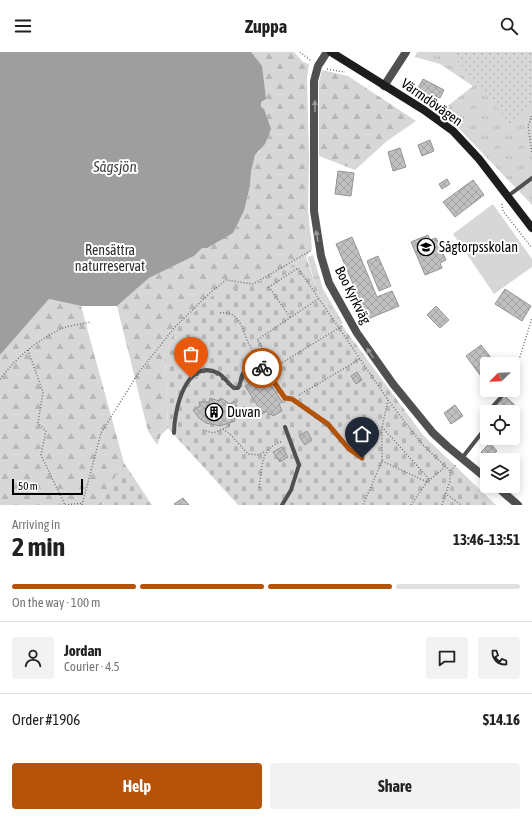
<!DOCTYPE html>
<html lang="en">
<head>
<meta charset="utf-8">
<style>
  :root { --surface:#fff; --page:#f2f2f2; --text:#222; --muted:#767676; --line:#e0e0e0; --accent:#b45309 }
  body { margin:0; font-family:"Asap Condensed",sans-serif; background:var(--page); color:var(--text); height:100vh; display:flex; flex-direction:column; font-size:15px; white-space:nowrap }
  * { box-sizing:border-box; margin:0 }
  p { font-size:13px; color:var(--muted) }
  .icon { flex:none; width:22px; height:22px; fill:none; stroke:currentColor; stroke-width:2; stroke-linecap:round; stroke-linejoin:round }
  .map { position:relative; height:453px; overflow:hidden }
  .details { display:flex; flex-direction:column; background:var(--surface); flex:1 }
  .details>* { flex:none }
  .needle { width:26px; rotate:247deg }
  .fabs { position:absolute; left:480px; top:305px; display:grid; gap:8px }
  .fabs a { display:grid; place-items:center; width:40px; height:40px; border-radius:4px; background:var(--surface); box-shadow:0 2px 10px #0003; font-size:20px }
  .scale { position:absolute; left:12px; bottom:10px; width:71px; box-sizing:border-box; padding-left:4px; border:2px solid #000; border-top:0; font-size:11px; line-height:14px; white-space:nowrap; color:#000; -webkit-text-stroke:3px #fff; paint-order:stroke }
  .pin { position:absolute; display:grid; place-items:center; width:34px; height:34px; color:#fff; margin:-41px -17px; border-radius:50% 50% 50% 0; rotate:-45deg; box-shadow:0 0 4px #0007 }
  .pin .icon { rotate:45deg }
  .courier { position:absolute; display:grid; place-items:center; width:40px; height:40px; margin:-20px; border:3px solid #b45309; border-radius:50%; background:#fff; color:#222; box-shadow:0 1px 5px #0007 }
  .overview em { font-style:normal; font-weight:700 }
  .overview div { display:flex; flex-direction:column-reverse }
  .overview { display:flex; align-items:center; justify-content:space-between; height:68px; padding:0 12px }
  h1 { font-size:26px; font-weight:700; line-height:30px }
  .bar { display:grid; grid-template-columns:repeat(4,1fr); gap:6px 4px; align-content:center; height:48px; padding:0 12px }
  .bar i { height:5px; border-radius:3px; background:var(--line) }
  .bar .current { background:var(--accent) }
  .bar p { grid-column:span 4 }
  .line { display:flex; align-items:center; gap:10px; padding:0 12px; border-top:1px solid var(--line) }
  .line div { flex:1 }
  .round { display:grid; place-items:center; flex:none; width:42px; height:42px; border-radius:4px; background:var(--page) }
  .button { display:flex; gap:8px; margin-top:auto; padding:8px 12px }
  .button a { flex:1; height:46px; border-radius:4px; background:var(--accent); color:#fff; font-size:16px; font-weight:700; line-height:46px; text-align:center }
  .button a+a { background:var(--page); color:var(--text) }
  header { display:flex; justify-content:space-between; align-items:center; height:52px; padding:0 12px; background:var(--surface); font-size:18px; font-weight:700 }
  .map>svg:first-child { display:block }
</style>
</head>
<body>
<header><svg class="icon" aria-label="menu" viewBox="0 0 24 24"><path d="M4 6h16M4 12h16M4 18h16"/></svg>Zuppa<svg class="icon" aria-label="search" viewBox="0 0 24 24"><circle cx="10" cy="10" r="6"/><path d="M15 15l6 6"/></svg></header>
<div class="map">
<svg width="532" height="453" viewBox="0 0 532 453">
  <defs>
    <pattern id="grass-tufts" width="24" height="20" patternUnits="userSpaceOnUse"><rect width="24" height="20" fill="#d7d7d7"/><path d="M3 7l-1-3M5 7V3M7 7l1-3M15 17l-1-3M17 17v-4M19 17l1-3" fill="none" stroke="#b7b7b7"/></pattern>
    <pattern id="forest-firs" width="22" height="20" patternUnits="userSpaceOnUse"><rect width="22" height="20" fill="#d7d7d7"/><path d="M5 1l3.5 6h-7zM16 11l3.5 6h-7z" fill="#b7b7b7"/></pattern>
    <pattern id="cemetery-stones" width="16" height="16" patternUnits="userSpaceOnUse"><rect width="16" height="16" fill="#d7d7d7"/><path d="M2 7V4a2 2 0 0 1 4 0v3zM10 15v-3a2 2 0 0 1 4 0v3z" fill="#b7b7b7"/></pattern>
    <pattern id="garden-dots" width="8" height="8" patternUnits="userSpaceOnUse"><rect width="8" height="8" fill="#d7d7d7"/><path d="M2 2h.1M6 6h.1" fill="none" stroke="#b7b7b7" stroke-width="1.8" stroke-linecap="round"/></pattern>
    <pattern id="building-cross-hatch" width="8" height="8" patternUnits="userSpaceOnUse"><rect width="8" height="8" fill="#c0c0c0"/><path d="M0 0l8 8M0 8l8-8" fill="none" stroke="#a3a3a3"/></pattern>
  </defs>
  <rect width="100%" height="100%" fill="#fff"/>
  <!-- grass -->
  <path fill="url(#grass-tufts)" d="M417 0H532V153L449 66 440 60 473 34 440 12 415 5Z
    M313 203 323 237 343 271 340 273 318 241 307 205Z"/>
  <!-- forest -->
  <path fill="url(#forest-firs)" d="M251 0H294L303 10 309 12 307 26 309 106 308 158 312 197 306 205 271 226 241 236 165 298 168 376 161 383 157 393 148 379 117 254 149 226 194 204 202 195 233 181 244 159 250 134 251 120 255 103 260 99 262 15Z
    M322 18 348 24 416 69 387 89 355 118 319 104V30Z
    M49 247 81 254 124 411 98 453H0V303Z"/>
  <!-- cemetery -->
  <path fill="url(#cemetery-stones)" d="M306 205 318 241 423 383 496 453H238L168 376 165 298 178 275 212 244 271 226Z
    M124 411 152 453H98Z"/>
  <!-- garden -->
  <path fill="url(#garden-dots)" d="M457 0H532V53L511 73 454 5Z"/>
  <!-- pitch -->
  <path fill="#d7d7d7" d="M493 152 532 207V215L494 242 453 182Z"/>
  <!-- water -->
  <path fill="#9e9e9e" d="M0 0H251L262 14 266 47 261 50V55L264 57 271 77 265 92 255 103 251 120 250 134 244 159 233 181 207 196H202L194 204 149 226 117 254H81L49 247 0 303Z"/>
  <!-- building -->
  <path fill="url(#building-cross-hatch)" stroke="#949494" d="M423 27 444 38 440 46 431 42 429 46 416 40Z
    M430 88 434 99 422 104 418 93Z
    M400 96 406 115 393 119 388 100Z
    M338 119 354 121 351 144 335 142Z
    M447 127 450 132 442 137 439 132Z
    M473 128 484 143 455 165 443 150Z
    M428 183 430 188 436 186 446 208 440 211 442 216 425 223 411 190Z
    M352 185 377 245 392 239 399 254 368 267 336 192Z
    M378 204 391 234 379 239 367 209Z
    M505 237 531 254 522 269 495 252Z
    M436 254 449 268 440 276 427 263Z
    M481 293 496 312H487V318L480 323 466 304Z
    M254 319 258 320 261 325 264 322 282 350 279 352 282 359 273 364 271 362 269 363 267 359 263 362 245 334 249 332 246 327 247 323Z
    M357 320 362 328 356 332 351 324Z
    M506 345 519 357 517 359 520 363 513 369V360H502L496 353Z
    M210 346 219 349 221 346 230 352 234 349 237 354 233 357 235 369 220 374 206 371 199 366 193 358 200 354 199 350H209Z
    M455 353 463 364 451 372 444 361Z
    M307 379 312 388 305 393 299 384Z
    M490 391 497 399 488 407 481 400Z
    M282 395 288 405 280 410 273 400Z
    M183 446 189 453H175L174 452Z"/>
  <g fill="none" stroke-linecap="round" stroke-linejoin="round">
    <!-- path -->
    <path stroke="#727272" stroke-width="1.5" stroke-dasharray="1 2" stroke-linecap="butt" d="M300 0 311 9
      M327 17 345 20
      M532 64 528 74 532 101
      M502 152 503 159 532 196
      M220 261C238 258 242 275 247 288 250 295 255 301 258 308
      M290 265 269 235 298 216 388 348 382 375V409L363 453
      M28 298 43 340 38 371 46 379 41 403 65 453
      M276 314 257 288 318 247
      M272 317 342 274
      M513 322 519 308 532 266
      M0 327C17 305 37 288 63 276 72 273 82 272 91 270
      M299 343 360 307
      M388 348 422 392 450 419
      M382 375 430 428
      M223 377 231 383 248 402 259 403 265 399
      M203 378 213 381 230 374 229 372
      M382 409 427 430
      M259 436C263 414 259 397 283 389
      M445 441 461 453
      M65 453 83 451
      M82 453 101 381 139 320 175 275 211 240 226 228 253 232 312 198
      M411 453 427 430 445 415
      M442 453 450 429V419L456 413"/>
    <!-- service -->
    <path stroke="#505050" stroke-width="4" d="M508 144 532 126
      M491 360 493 354 504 342
      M174 381C174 360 185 305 218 321 224 324 228 332 234 336H238C242 331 239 325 245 319 263 301 276 336 285 346L292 347 328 373 349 397 362 405
      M462 406 487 374
      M282 453 291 438 299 413 285 375"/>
    <!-- minor -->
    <path stroke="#505050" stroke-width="8" d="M327 0 318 14 314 29V159L321 204 329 231 357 281 393 332 433 381 447 394 487 427
      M384 34 406 0
      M496 434 518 453"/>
    <!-- secondary -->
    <path stroke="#1d1d1d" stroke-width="8" d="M331 0 424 58 453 79 479 107 532 176"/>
  </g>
  <!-- one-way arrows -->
  <defs><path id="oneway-solid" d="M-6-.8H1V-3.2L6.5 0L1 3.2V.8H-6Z"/></defs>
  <g fill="#969696">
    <use href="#oneway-solid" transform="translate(315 54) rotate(-91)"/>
    <use href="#oneway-solid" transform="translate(317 184) rotate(-100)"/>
    <use href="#oneway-solid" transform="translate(370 301) rotate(-124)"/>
  </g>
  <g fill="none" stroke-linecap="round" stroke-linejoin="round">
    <!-- done -->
    <path stroke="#595959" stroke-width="4" stroke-dasharray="0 7.2" d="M191 326C213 310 217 323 234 336H238C245 329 240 308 262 316"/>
    <!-- route -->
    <path stroke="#b45309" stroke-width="5" d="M262 316 267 320 285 346 292 347 328 372 349 397 362 406"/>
  </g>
  <!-- icons -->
  <defs>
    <symbol id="school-ring" viewBox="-11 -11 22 22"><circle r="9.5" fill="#fff" stroke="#000" stroke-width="1.5"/><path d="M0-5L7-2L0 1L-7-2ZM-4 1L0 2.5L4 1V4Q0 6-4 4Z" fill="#000"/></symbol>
    <symbol id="building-ring" viewBox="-11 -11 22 22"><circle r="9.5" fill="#fff" stroke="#000" stroke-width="1.5"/><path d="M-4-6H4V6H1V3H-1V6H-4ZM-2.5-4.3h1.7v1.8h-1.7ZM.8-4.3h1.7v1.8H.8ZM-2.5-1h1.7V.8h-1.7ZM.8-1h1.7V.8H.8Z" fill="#000"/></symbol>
  </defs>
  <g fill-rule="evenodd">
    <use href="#school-ring" x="416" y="185" width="20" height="20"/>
    <use href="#building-ring" x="204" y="350" width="20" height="20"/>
  </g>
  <g text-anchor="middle" stroke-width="4" stroke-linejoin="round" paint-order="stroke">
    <!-- street labels -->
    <g font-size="14" fill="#000" stroke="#fff">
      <text transform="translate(432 50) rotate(35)" y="5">Värmdövägen</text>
      <text transform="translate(353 243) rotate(63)" y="5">Boo Kyrkväg</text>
    </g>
    <!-- poi labels -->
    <g font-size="14" fill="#000" stroke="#fff" text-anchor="start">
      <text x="439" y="200">Sågtorpsskolan</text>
      <text x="227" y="365">Duvan</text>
    </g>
    <!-- park labels -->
    <g font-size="14" fill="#2e2e2e" stroke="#fff">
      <text x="110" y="203">Rensättra<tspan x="110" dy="16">naturreservat</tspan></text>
    </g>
    <!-- water labels -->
    <g font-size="15" font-style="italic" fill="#3f3f3f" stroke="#fff">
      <text x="115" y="120">Sågsjön</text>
    </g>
  </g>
</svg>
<div class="fabs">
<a><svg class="needle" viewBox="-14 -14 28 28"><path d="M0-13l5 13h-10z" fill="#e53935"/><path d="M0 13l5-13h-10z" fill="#767676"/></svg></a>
<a><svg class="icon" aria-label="locate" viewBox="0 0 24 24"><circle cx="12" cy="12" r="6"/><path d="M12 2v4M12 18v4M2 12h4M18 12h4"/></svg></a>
<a><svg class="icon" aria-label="layers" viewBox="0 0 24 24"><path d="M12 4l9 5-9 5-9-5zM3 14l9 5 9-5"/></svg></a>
</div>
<div class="scale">50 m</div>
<div class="pin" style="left:191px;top:326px;background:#ea580c"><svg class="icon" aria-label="bag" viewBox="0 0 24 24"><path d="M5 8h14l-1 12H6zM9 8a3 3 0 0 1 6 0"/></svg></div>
<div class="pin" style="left:362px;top:406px;background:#1f2937"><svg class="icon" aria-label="home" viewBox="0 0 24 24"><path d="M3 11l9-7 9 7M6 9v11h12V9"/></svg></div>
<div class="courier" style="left:262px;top:316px"><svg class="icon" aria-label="bike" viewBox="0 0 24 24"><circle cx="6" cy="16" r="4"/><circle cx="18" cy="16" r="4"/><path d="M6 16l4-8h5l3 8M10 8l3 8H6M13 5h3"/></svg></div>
</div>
<section class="details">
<div class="overview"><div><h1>2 min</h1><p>Arriving in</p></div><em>13:46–13:51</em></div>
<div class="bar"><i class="current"></i><i class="current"></i><i class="current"></i><i></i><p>On the way · 100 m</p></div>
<div class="line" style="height:72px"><a class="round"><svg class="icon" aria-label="person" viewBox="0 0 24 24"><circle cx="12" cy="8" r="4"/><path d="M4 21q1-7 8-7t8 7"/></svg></a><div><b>Jordan</b><p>Courier · 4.5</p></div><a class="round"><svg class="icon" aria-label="chat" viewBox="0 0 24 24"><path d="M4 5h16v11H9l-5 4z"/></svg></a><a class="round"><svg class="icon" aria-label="phone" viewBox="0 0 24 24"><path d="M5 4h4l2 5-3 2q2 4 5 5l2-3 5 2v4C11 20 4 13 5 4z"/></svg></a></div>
<div class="line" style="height:52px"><div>Order #1906</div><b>$14.16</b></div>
<div class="button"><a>Help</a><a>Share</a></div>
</section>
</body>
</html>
